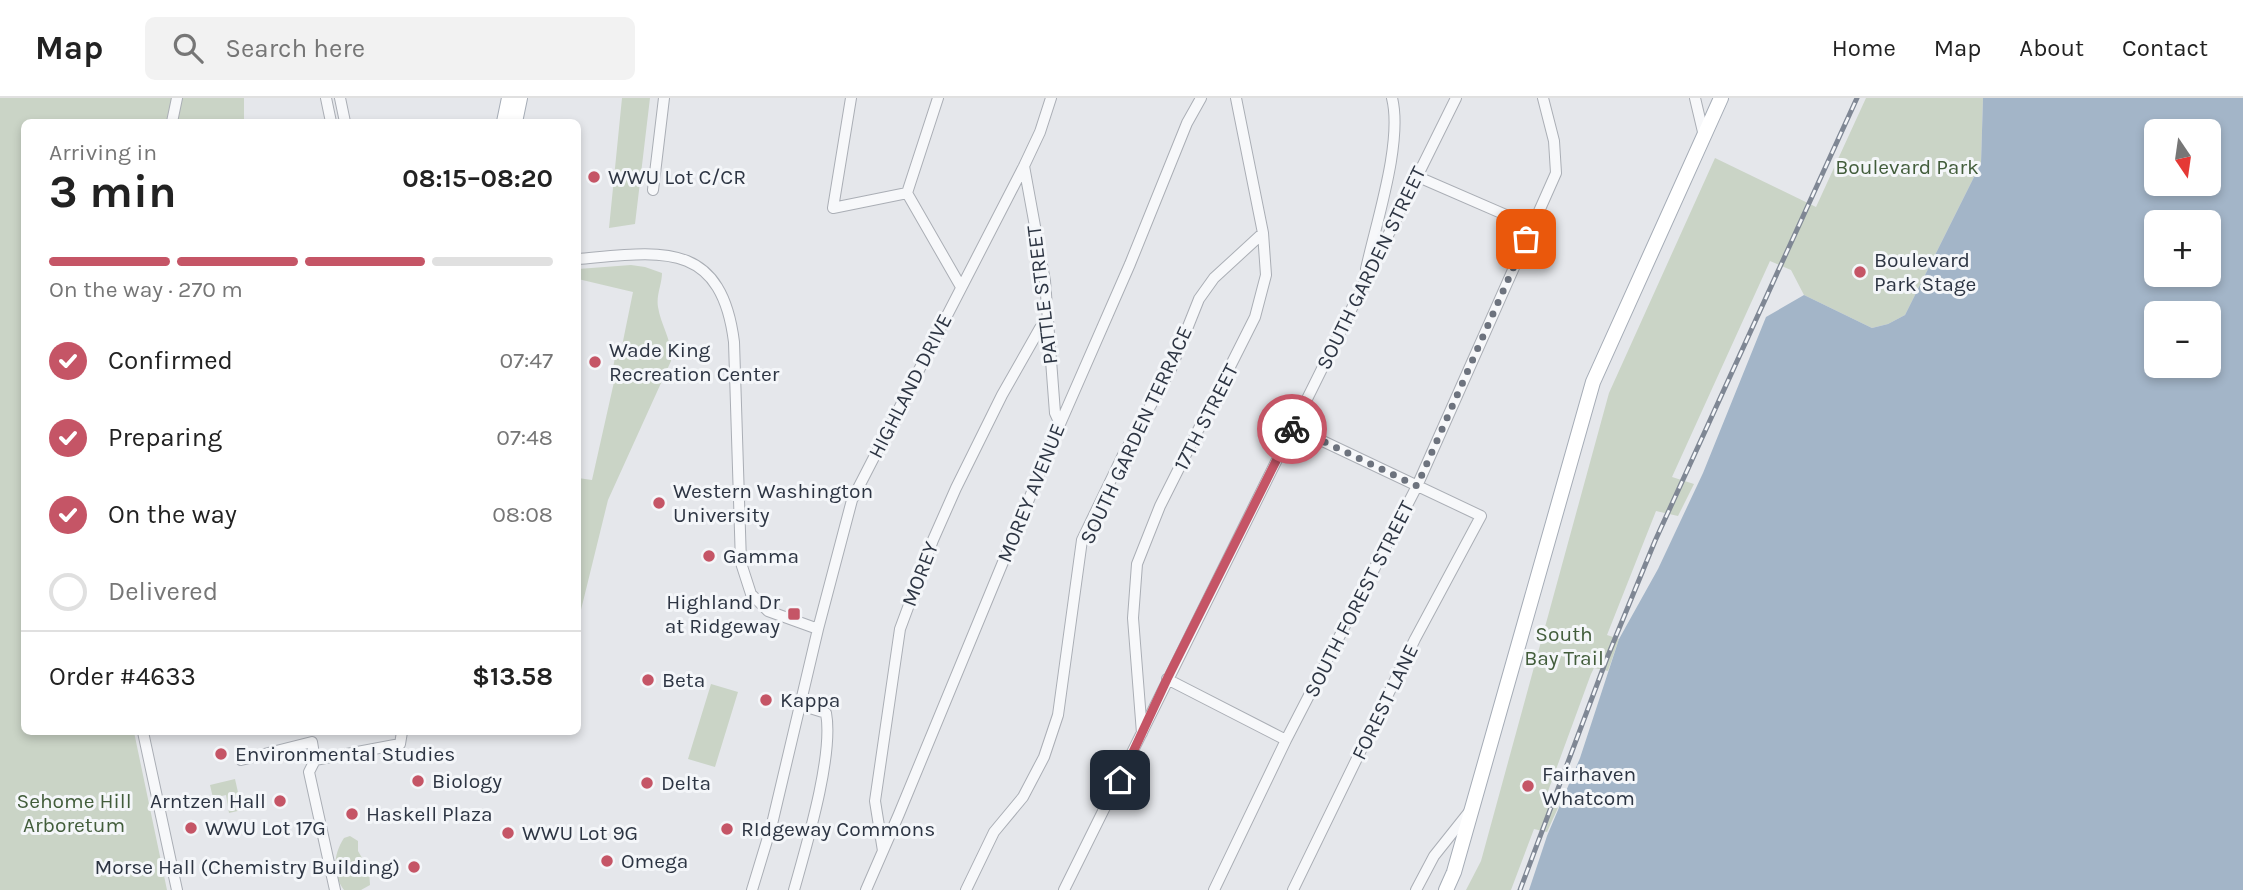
<!DOCTYPE html>
<html lang="en">
<head>
<meta charset="utf-8">
<style>
  :root { --surface:#fff; --page:#f2f2f2; --text:#222; --muted:#767676; --line:#e0e0e0; --accent:#c55566 }
  body { margin:0; font-family:Karla,sans-serif; background:var(--page); color:var(--text); height:100vh; display:flex; flex-direction:column; font-size:26px; white-space:nowrap }
  * { box-sizing:border-box; margin:0 }
  p { font-size:23px; color:var(--muted) }
  .icon { flex:none; width:38px; height:38px; fill:none; stroke:currentColor; stroke-width:2; stroke-linecap:round; stroke-linejoin:round }
  .map { position:relative; flex:1; overflow:hidden }
  .details { position:absolute; left:21px; top:21px; width:560px; height:616px; display:flex; flex-direction:column; background:var(--surface); border-radius:10px; box-shadow:0 4px 10px #0003 }
  .details>* { flex:none }
  .needle { width:46px; rotate:167deg }
  .tools { position:absolute; left:2144px; top:21px; display:grid; gap:14px }
  .tools a { display:grid; place-items:center; width:77px; height:77px; border-radius:10px; background:var(--surface); box-shadow:0 4px 10px #0003; font-size:35px }
  .pin { position:absolute; display:grid; place-items:center; width:60px; height:60px; color:#fff; margin:-30px; border-radius:14px; box-shadow:0 4px 10px #0006 }
  .courier { position:absolute; display:grid; place-items:center; width:70px; height:70px; margin:-35px; border:5px solid #c55566; border-radius:50%; background:#fff; color:#222; box-shadow:0 2px 9px #0007 }
  .summary em { font-style:normal; font-weight:700 }
  .summary div { display:flex; flex-direction:column-reverse }
  .summary { display:flex; align-items:center; justify-content:space-between; height:119px; padding:0 28px }
  h1 { font-size:46px; font-weight:700; line-height:52px }
  .bar { display:grid; grid-template-columns:repeat(4,1fr); gap:10px 7px; align-content:center; height:84px; padding:0 28px }
  .bar i { height:9px; border-radius:5px; background:var(--line) }
  .bar .selected { background:var(--accent) }
  .bar p { grid-column:span 4 }
  .line { display:flex; align-items:center; gap:18px; padding:0 28px; border-top:2px solid var(--line) }
  .line div { flex:1 }
  ol { padding:0 28px; list-style:none }
  li { display:flex; align-items:center; gap:21px; height:77px }
  li p { margin-inline-start:auto }
  li .icon { padding:7px; border-radius:50%; background:var(--accent); color:#fff; stroke-width:4 }
  li:last-child { color:var(--muted) }
  li i { width:38px; height:38px; border:4px solid var(--line); border-radius:50% }
  header { display:flex; align-items:center; gap:42px; box-sizing:border-box; height:98px; padding:0 35px; background:var(--surface); border-bottom:2px solid var(--line) }
  header strong { font-size:33px }
  nav { display:flex; gap:38px; margin-inline-start:auto; font-size:24px }
  .search { width:490px; height:63px; background:var(--page); display:flex; align-items:center; gap:18px; box-sizing:border-box; padding:0 24px; border-radius:10px; color:var(--muted); font-size:26px }
  .map>svg:first-child { display:block }
</style>
</head>
<body>
<header>
<strong>Map</strong>
<div class="search"><svg class="icon" aria-label="search" viewBox="0 0 24 24"><circle cx="10" cy="10" r="6"/><path d="M15 15l6 6"/></svg>Search here</div>
<nav><a>Home</a><a>Map</a><a>About</a><a>Contact</a></nav>
</header>
<div class="map">
<svg width="2243" height="792" viewBox="0 0 2243 792">
  <rect width="100%" height="100%" fill="#e5e7eb"/>
  <!-- green -->
  <path fill="#cad4c6" d="M0 0H244V24H24V634H134L167 792H0Z
    M622 0H650L635 126 609 130Z
    M1866 0H1983L1981 65 1905 217 1888 226 1872 230 1804 197 1791 172 1770 163 1672 379 1694 386 1678 418 1656 413 1607 537 1619 541 1608 573 1594 570 1591 576 1547 696 1562 701 1547 734 1534 731 1511 792H1466L1481 763 1609 295 1715 60 1816 109Z
    M631 167 645 169 662 175C662 186 656 197 658 209 661 228 673 243 671 263L608 402 578 524V380L592 382 614 284 611 280 617 249 622 248 633 194 578 181V171Z
    M711 586 738 594 715 669 688 661Z
    M235 681 242 712 229 715 226 697 213 700 210 687Z
    M350 738 358 743V753L369 772 370 787 361 792H344C332 776 333 757 344 740Z"/>
  <!-- water -->
  <path fill="#a3b5c8" fill-rule="evenodd" d="M1983 0H2243V792H1529L1547 738 1580 660 1619 541 1658 471 1703 375 1766 219 1804 197 1872 230 1888 226 1905 217 1981 65ZM2156 33H2208V86H2156ZM2156 124H2208V177H2156ZM2156 215H2208V268H2156Z"/>
  <g fill="none" stroke-linecap="round" stroke-linejoin="round">
    <defs>
      <path id="minor" d="M326 0 331 24
        M340 0 345 24
        M851 0 833 110 907 95
        M938 0 907 95 961 189
        M1695 0 1704 38
        M172 24 177 0
        M1024 68 1045 183 1055 315 1060 326
        M1416 78 1531 128
        M653 92 664 0
        M578 161C658 154 721 140 734 244L741 465 751 496 768 513 818 531
        M1366 171C1376 125 1403 44 1392 0
        M1167 581 1286 642
        M143 634 177 792
        M1142 635 1133 520 1137 466 1160 408 1255 219 1266 177 1263 135 1236 0
        M241 662 312 644 315 662
        M883 753 875 703 900 531 933 442 956 390 1002 297 1040 230 1047 224
        M335 792 309 674 315 662 400 646 402 634
        M752 792 772 726 818 531 852 402 1024 68 1040 34 1051 0
        M794 792C806 749 834 657 826 615L800 607
        M866 792 899 716 1060 326 1130 166 1187 25 1201 0
        M966 792 994 734 1023 699 1044 659 1058 617 1082 442 1122 359 1171 271 1199 201 1214 180 1263 135
        M1064 792 1456 0
        M1214 792 1286 642 1417 388 1556 75 1554 43 1543 0
        M1293 792 1415 541 1481 418 1293 329
        M1416 792 1434 758 1469 714"/>
      <path id="major" d="M504 24 509 0
        M515 24 520 0
        M1446 792 1454 774 1593 284 1721 0"/>
    </defs>
    <!-- minor casing -->
    <use href="#minor" stroke="#aaaeb5" stroke-width="12"/>
    <!-- major casing -->
    <use href="#major" stroke="#a5acb6" stroke-width="16"/>
    <!-- minor -->
    <use href="#minor" stroke="#f7f8fa" stroke-width="10"/>
    <!-- major -->
    <use href="#major" stroke="#fff" stroke-width="14"/>
    <defs>
      <path id="rail" d="M1520 792 1607 560 1655 443 1857 0"/>
    </defs>
    <!-- rail casing -->
    <use href="#rail" stroke="#7f8794" stroke-width="5"/>
    <!-- rail -->
    <use href="#rail" stroke="#f4f6f9" stroke-width="2.5" stroke-dasharray="8" stroke-linecap="butt"/>
  </g>
  <g fill="none" stroke-linecap="round" stroke-linejoin="round">
    <!-- done -->
    <path stroke="#6d737e" stroke-width="7" stroke-dasharray="0 12.6" d="M1292 331 1293 329 1417 388 1526 141"/>
    <!-- route -->
    <path stroke="#c55566" stroke-width="9" d="M1120 682 1167 581 1292 331"/>
  </g>
  <!-- markers -->
  <g fill="#c55566" stroke="#f4f6f9" stroke-width="2.5">
    <circle cx="594" cy="79" r="7"/>
    <circle cx="1860" cy="174" r="7"/>
    <circle cx="595" cy="264" r="7"/>
    <circle cx="659" cy="405" r="7"/>
    <circle cx="709" cy="458" r="7"/>
    <rect x="787" y="509" width="14" height="14" rx="3.5"/>
    <circle cx="648" cy="582" r="7"/>
    <circle cx="766" cy="602" r="7"/>
    <circle cx="221" cy="656" r="7"/>
    <circle cx="418" cy="683" r="7"/>
    <circle cx="647" cy="685" r="7"/>
    <circle cx="1528" cy="688" r="7"/>
    <circle cx="280" cy="703" r="7"/>
    <circle cx="352" cy="716" r="7"/>
    <circle cx="191" cy="730" r="7"/>
    <circle cx="727" cy="731" r="7"/>
    <circle cx="508" cy="735" r="7"/>
    <circle cx="607" cy="763" r="7"/>
    <circle cx="414" cy="769" r="7"/>
  </g>
  <g text-anchor="middle" stroke-width="6" stroke-linejoin="round" paint-order="stroke">
    <!-- park labels -->
    <g font-size="21" fill="#425d3b" stroke="#f4f6f9">
      <text x="1907" y="76">Boulevard Park</text>
      <text x="1564" y="543">South<tspan x="1564" dy="24">Bay Trail</tspan></text>
      <text x="74" y="710">Sehome Hill<tspan x="74" dy="24">Arboretum</tspan></text>
    </g>
    <!-- poi labels -->
    <g font-size="21" fill="#2d3543" stroke="#f4f6f9" text-anchor="start">
      <text x="608" y="86">WWU Lot C/CR</text>
      <text x="1874" y="169">Boulevard<tspan x="1874" dy="24">Park Stage</tspan></text>
      <text x="609" y="259">Wade King<tspan x="609" dy="24">Recreation Center</tspan></text>
      <text x="673" y="400">Western Washington<tspan x="673" dy="24">University</tspan></text>
      <text x="723" y="465">Gamma</text>
      <text x="780" y="511" text-anchor="end">Highland Dr<tspan x="780" dy="24">at Ridgeway</tspan></text>
      <text x="662" y="589">Beta</text>
      <text x="780" y="609">Kappa</text>
      <text x="235" y="663">Environmental Studies</text>
      <text x="1542" y="683">Fairhaven<tspan x="1542" dy="24">Whatcom</tspan></text>
      <text x="432" y="690">Biology</text>
      <text x="661" y="692">Delta</text>
      <text x="266" y="710" text-anchor="end">Arntzen Hall</text>
      <text x="366" y="723">Haskell Plaza</text>
      <text x="205" y="737">WWU Lot 17G</text>
      <text x="741" y="738">RIdgeway Commons</text>
      <text x="522" y="742">WWU Lot 9G</text>
      <text x="621" y="770">Omega</text>
      <text x="400" y="776" text-anchor="end">Morse Hall (Chemistry Building)</text>
    </g>
    <!-- street labels -->
    <g font-size="21" fill="#2d3543" stroke="#f4f6f9">
      <text transform="translate(1371 170) rotate(-64)" y="7">SOUTH GARDEN STREET</text>
      <text transform="translate(1042 197) rotate(-97)" y="7">PATTLE STREET</text>
      <text transform="translate(910 288) rotate(-63)" y="7">HIGHLAND DRIVE</text>
      <text transform="translate(1206 319) rotate(-63)" y="7">17TH STREET</text>
      <text transform="translate(1136 337) rotate(-65)" y="7">SOUTH GARDEN TERRACE</text>
      <text transform="translate(1031 395) rotate(-68)" y="7">MOREY AVENUE</text>
      <text transform="translate(920 476) rotate(-69)" y="7">MOREY</text>
      <text transform="translate(1359 501) rotate(-63)" y="7">SOUTH FOREST STREET</text>
      <text transform="translate(1385 604) rotate(-64)" y="7">FOREST LANE</text>
    </g>
  </g>
</svg>
<div class="tools">
<a><svg class="needle" viewBox="-14 -14 28 28"><path d="M0-13l5 13h-10z" fill="#e53935"/><path d="M0 13l5-13h-10z" fill="#767676"/></svg></a>
<a>+</a>
<a>−</a>
</div>
<div class="pin" style="left:1526px;top:141px;background:#ea580c"><svg class="icon" aria-label="bag" viewBox="0 0 24 24"><path d="M5 8h14l-1 12H6zM9 8a3 3 0 0 1 6 0"/></svg></div>
<div class="pin" style="left:1120px;top:682px;background:#1f2937"><svg class="icon" aria-label="home" viewBox="0 0 24 24"><path d="M3 11l9-7 9 7M6 9v11h12V9"/></svg></div>
<div class="courier" style="left:1292px;top:331px"><svg class="icon" aria-label="bike" viewBox="0 0 24 24"><circle cx="6" cy="16" r="4"/><circle cx="18" cy="16" r="4"/><path d="M6 16l4-8h5l3 8M10 8l3 8H6M13 5h3"/></svg></div>
<section class="details">
<div class="summary"><div><h1>3 min</h1><p>Arriving in</p></div><em>08:15–08:20</em></div>
<div class="bar"><i class="selected"></i><i class="selected"></i><i class="selected"></i><i></i><p>On the way · 270 m</p></div>
<ol>
<li><svg class="icon" aria-label="check" viewBox="0 0 24 24"><path d="M5 12l5 5 9-10"/></svg>Confirmed<p>07:47</p></li>
<li><svg class="icon" aria-label="check" viewBox="0 0 24 24"><path d="M5 12l5 5 9-10"/></svg>Preparing<p>07:48</p></li>
<li><svg class="icon" aria-label="check" viewBox="0 0 24 24"><path d="M5 12l5 5 9-10"/></svg>On the way<p>08:08</p></li>
<li><i></i>Delivered</li>
</ol>
<div class="line" style="height:91px"><div>Order #4633</div><b>$13.58</b></div>
</section>
</div>
</body>
</html>
